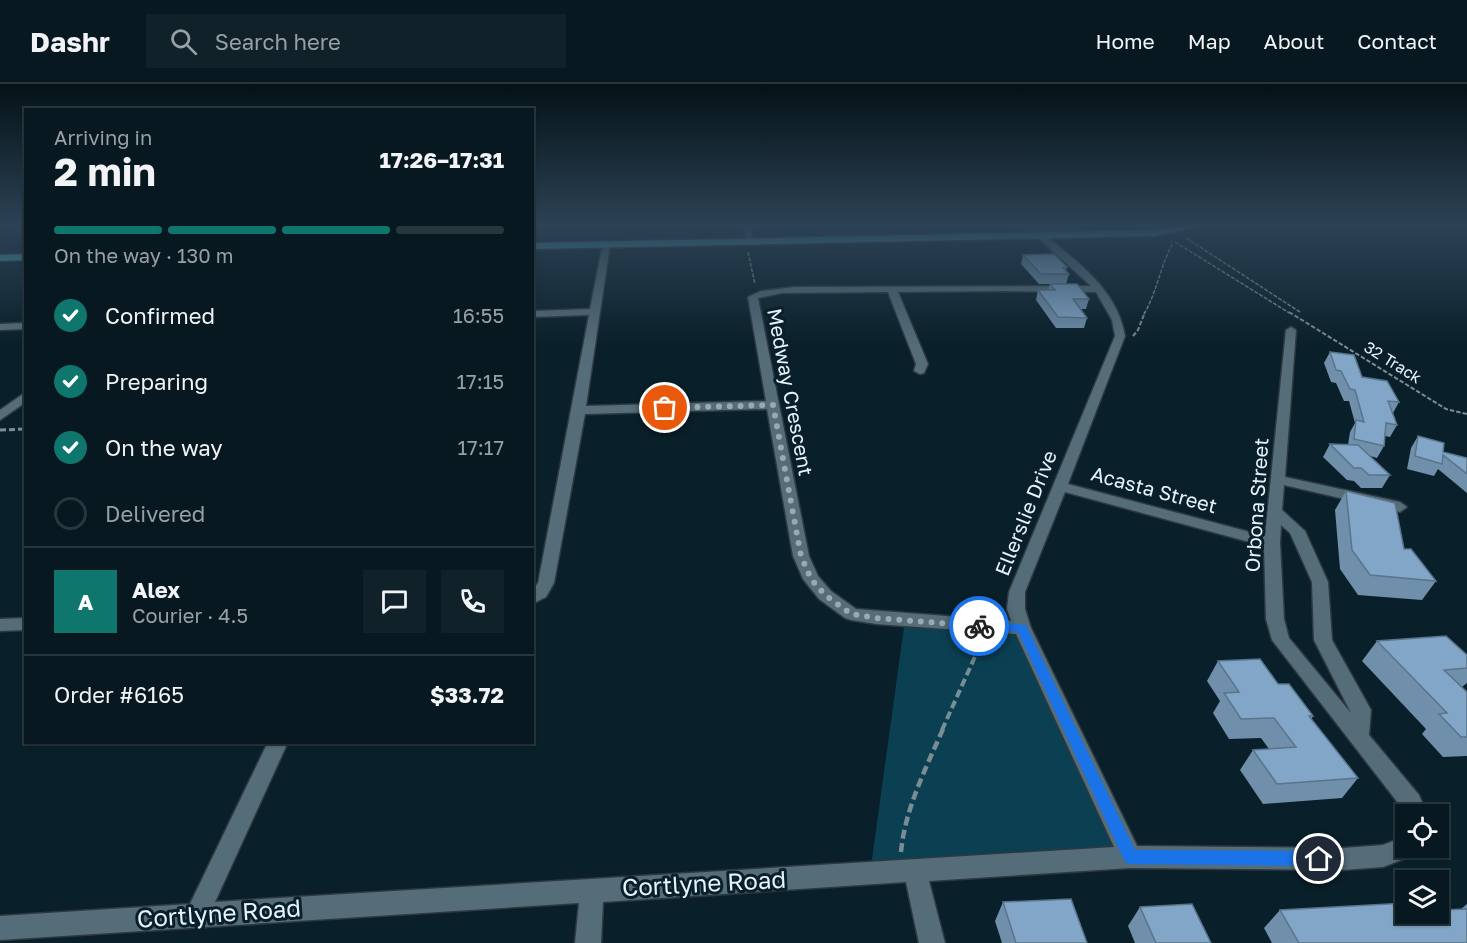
<!DOCTYPE html>
<html lang="en">
<head>
<meta charset="utf-8">
<style>
  :root { --surface:#071820; --page:#102129; --text:#f1f3f6; --muted:#98a0a5; --line:#28373e; --accent:#0f766e }
  body { margin:0; font-family:"Golos Text",sans-serif; background:var(--page); color:var(--text); height:100vh; display:flex; flex-direction:column; font-size:22px; white-space:nowrap }
  * { box-sizing:border-box; margin:0 }
  p { font-size:20px; color:var(--muted) }
  .icon { flex:none; width:33px; height:33px; fill:none; stroke:currentColor; stroke-width:2; stroke-linecap:round; stroke-linejoin:round }
  .map { position:relative; flex:1; overflow:hidden }
  .sheet { position:absolute; left:24px; top:24px; width:510px; height:636px; display:flex; flex-direction:column; background:var(--surface); border-radius:0px; box-shadow:0 2px 4px #0004,0 0 0 2px var(--line) }
  .sheet>* { flex:none }
  .tools { position:absolute; left:1395px; top:720px; display:grid; gap:12px }
  .tools a { display:grid; place-items:center; width:54px; height:54px; border-radius:0px; background:var(--surface); box-shadow:0 2px 4px #0004,0 0 0 2px var(--line); font-size:30px }
  .pin { position:absolute; display:grid; place-items:center; width:51px; height:51px; color:#fff; margin:-26px; border:3px solid #fff; border-radius:50%; box-shadow:0 2px 6px #0007 }
  .courier { position:absolute; display:grid; place-items:center; width:60px; height:60px; margin:-30px; border:4px solid #1a73e8; border-radius:50%; background:#fff; color:#222; box-shadow:0 2px 8px #0007 }
  .summary em { font-style:normal; font-weight:700 }
  .summary div { display:flex; flex-direction:column-reverse }
  .summary { display:flex; align-items:center; justify-content:space-between; height:102px; padding:0 30px }
  h1 { font-size:39px; font-weight:700; line-height:45px }
  .bar { display:grid; grid-template-columns:repeat(4,1fr); gap:9px 6px; align-content:center; height:72px; padding:0 30px }
  .bar i { height:8px; border-radius:4px; background:var(--line) }
  .bar .current { background:var(--accent) }
  .bar p { grid-column:span 4 }
  .line { display:flex; align-items:center; gap:15px; padding:0 30px; border-top:2px solid var(--line) }
  .line div { flex:1 }
  .round { display:grid; place-items:center; flex:none; width:63px; height:63px; border-radius:0px; background:var(--page) }
  ol { padding:0 30px; list-style:none }
  li { display:flex; align-items:center; gap:18px; height:66px }
  li p { margin-inline-start:auto }
  li .icon { padding:6px; border-radius:50%; background:var(--accent); color:#fff; stroke-width:4 }
  li:last-child { color:var(--muted) }
  li i { width:33px; height:33px; border:3px solid var(--line); border-radius:50% }
  header { display:flex; align-items:center; gap:36px; box-sizing:border-box; height:84px; padding:0 30px; background:var(--surface); border-bottom:2px solid var(--line) }
  header strong { font-size:28px }
  nav { display:flex; gap:33px; margin-inline-start:auto; font-size:21px }
  .search { width:420px; height:54px; background:var(--page); display:flex; align-items:center; gap:15px; box-sizing:border-box; padding:0 21px; border-radius:0px; color:var(--muted); font-size:22px }
  .map>svg:first-child { display:block }
</style>
</head>
<body>
<header>
<strong>Dashr</strong>
<div class="search"><svg class="icon" aria-label="search" viewBox="0 0 24 24"><circle cx="10" cy="10" r="6"/><path d="M15 15l6 6"/></svg>Search here</div>
<nav><a>Home</a><a>Map</a><a>About</a><a>Contact</a></nav>
</header>
<div class="map">
<svg width="1467" height="859" viewBox="0 0 1467 859">
  <rect width="100%" height="100%" fill="#09202a"/>
  <!-- green -->
  <path fill="#0b4053" d="M905 536 1022 544 1130 773 870 790Z"/>
  <g fill="none" stroke-linecap="round" stroke-linejoin="round">
    <defs>
      <path id="minor" d="M743 142H751L753 159 746 157Z
        M1037 149H1043C1078 179 1117 205 1125 252L1068 400 1265 452 1286 246 1291 243 1296 246 1285 393 1400 418 1407 423 1400 428 1284 401 1282 426 1305 447 1328 498 1332 556 1371 626 1369 651 1419 711 1427 730 1406 731 1402 724 1272 556 1266 535 1264 462 1065 408 1025 508V525L1031 544 1137 762 1343 764 1383 761 1406 752V764H1417L1414 771 1383 783 1343 786 1130 784 929 797 945 859H919L906 798 603 818 601 859H575L579 819 0 856V832L190 820 268 658H288L215 818 1114 763 1016 550 876 540 851 536 845 534 819 515 803 495 793 472 767 325 585 330 554 499 546 513 532 520V506L538 499 589 231 532 233V227L590 225 603 159 610 161 586 322 766 317 748 213 761 207 794 203 1091 202 1037 153ZM1002 207 1096 208 1112 236 1115 252 1009 508 1007 525 1011 537 856 525 831 507 818 492 809 472 758 214 782 209 888 208 916 280 914 287 920 290 924 289 928 280 898 208ZM1281 441 1290 449 1312 498 1314 556 1351 629 1289 554 1284 535 1280 459Z
        M26 239V245L0 246V240Z
        M26 308V318L0 336V326Z
        M26 534V546L0 547V535Z"/>
      <path id="major" d="M1185 142H1203L1154 152 532 165V159L1154 146Z
        M26 170V176L0 177V171Z"/>
    </defs>
    <!-- minor casing -->
    <use href="#minor" stroke="#2e3840" stroke-width="3"/>
    <!-- major casing -->
    <use href="#major" stroke="#2e3840" stroke-width="3"/>
    <!-- path-far4 -->
    <path stroke="#7a8c94" stroke-width="1.5" stroke-dasharray="4 1.5" stroke-linecap="butt" d="M1186 154 1300 228
      M1175 158 1291 230
      M748 168 755 200
      M1144 230C1157 208 1160 183 1172 161L1171 157"/>
    <!-- path-far3 -->
    <path stroke="#7a8c94" stroke-width="2" stroke-dasharray="4.5 2" stroke-linecap="butt" d="M1289 228 1446 325 1467 330
      M1133 252 1138 246 1145 228"/>
    <!-- path-far2 -->
    <path stroke="#7a8c94" stroke-width="3" stroke-dasharray="6 3" stroke-linecap="butt" d="M0 346 26 345"/>
    <!-- path-far1 -->
    <path stroke="#7a8c94" stroke-width="4" stroke-dasharray="8 4" stroke-linecap="butt" d="M942 646 982 557"/>
    <!-- path -->
    <path stroke="#7a8c94" stroke-width="4.5" stroke-dasharray="9 4.5" stroke-linecap="butt" d="M901 768C905 725 926 684 943 645"/>
    <!-- minor -->
    <use href="#minor" fill="#546d78" fill-rule="evenodd"/>
    <!-- major -->
    <use href="#major" fill="#4aa8b9" fill-rule="evenodd"/>
  </g>
  <!-- wall -->
  <path fill="#6f8fab" d="M1023 171 1067 183 1066 187 1069 190 1066 200 1089 215 1086 225H1081L1087 234 1084 244H1056L1036 216 1038 206H1048L1050 200H1039L1021 180Z
    M1330 268 1362 293 1399 318 1393 329 1397 341 1390 353 1385 352 1384 362 1377 374 1370 372 1390 391 1382 404H1361L1354 397 1347 396 1323 373 1330 360 1348 361 1350 348 1355 339 1349 317H1344L1336 299 1331 298 1324 279Z
    M1418 352 1443 368 1467 374V409L1438 385 1434 392 1407 385 1411 364Z
    M1346 407 1436 497 1422 516 1358 511 1340 485 1335 426Z
    M1377 557 1467 571V599L1462 603 1467 608V672L1443 673 1422 650 1426 645 1362 577Z
    M1218 577 1278 600 1313 632 1311 636 1358 694 1342 714 1263 720 1240 686 1253 666 1269 665 1261 654 1229 655 1213 629 1220 617 1207 597Z
    M1003 818 1087 859H1002L995 837Z
    M1467 820V859H1272L1264 844 1280 826H1441L1461 825Z
    M1140 823 1211 859H1135L1128 842Z"/>
  <!-- building -->
  <path fill="#81a6c7" stroke="#5a748b" stroke-width="1.5" d="M1054 170 1067 183 1063 184 1069 190H1041L1023 171Z
    M1050 200H1077L1089 215H1073L1087 234 1058 233 1038 206H1055Z
    M1330 268 1354 271 1362 293 1387 297 1399 318 1388 317 1397 341 1386 339 1384 362 1354 355 1356 336 1364 338 1355 306 1350 305 1341 287 1336 286Z
    M1418 352 1444 359 1443 368 1467 374V390L1443 371 1442 380 1415 372Z
    M1330 360 1358 361 1390 391H1369L1361 384H1354Z
    M1346 407 1395 419 1404 465H1411L1436 497 1370 491 1352 466Z
    M1446 552 1467 571V584L1444 586 1467 608V653H1461L1439 630 1447 629 1377 557Z
    M1260 575 1278 600H1289L1313 632H1309L1358 694 1277 700 1253 666 1296 663 1274 634 1241 635 1224 609 1239 608 1218 577Z
    M1071 815 1087 859H1016L1003 818Z
    M1406 819V830H1438V823L1441 826 1467 825V859H1299L1280 826Z
    M1192 820 1211 859H1156L1140 823Z"/>
  <!-- sky -->
  <linearGradient id="sky" x2="0" y2="1"><stop stop-color="#051217"/><stop offset="0.54" stop-color="#2c4255"/><stop offset="1" stop-color="#2c4255" stop-opacity="0"/></linearGradient>
  <rect width="1467" height="262" fill="url(#sky)"/>
  <!-- route -->
  <path fill="#1a73e8" d="M979 537 1026 541 1135 766 1319 767 1325 770 1327 775 1325 780 1319 782 1130 780 1125 778 1018 548 975 545 974 542Z"/>
  <g fill="none" stroke-linecap="round" stroke-linejoin="round">
    <!-- done -->
    <path stroke="#99a9b1" stroke-width="6" stroke-dasharray="0 10.8" d="M665 324 773 321 801 472 811 495 825 511 851 530 876 534 979 542"/>
  </g>
  <g text-anchor="middle" stroke-width="6" stroke-linejoin="round" paint-order="stroke">
    <!-- far-street labels -->
    <g font-size="16" fill="#e6f3fa" stroke="#09202a">
      <text transform="translate(1393 278) rotate(32)" y="6">32 Track</text>
    </g>
    <!-- street labels -->
    <g font-size="20" fill="#e6f3fa" stroke="#09202a">
      <text transform="translate(790 308) rotate(79)" y="7">Medway Crescent</text>
      <text transform="translate(1154 406) rotate(15)" y="7">Acasta Street</text>
      <text transform="translate(1257 421) rotate(-86)" y="7">Orbona Street</text>
      <text transform="translate(1026 429) rotate(-68)" y="7">Ellerslie Drive</text>
    </g>
    <!-- near-street labels -->
    <g font-size="24" fill="#e6f3fa" stroke="#09202a">
      <text transform="translate(704 800) rotate(-3)" y="8">Cortlyne Road</text>
      <text transform="translate(219 830) rotate(-4)" y="8">Cortlyne Road</text>
    </g>
  </g>
</svg>
<div class="tools">
<a><svg class="icon" aria-label="locate" viewBox="0 0 24 24"><circle cx="12" cy="12" r="6"/><path d="M12 2v4M12 18v4M2 12h4M18 12h4"/></svg></a>
<a><svg class="icon" aria-label="layers" viewBox="0 0 24 24"><path d="M12 4l9 5-9 5-9-5zM3 14l9 5 9-5"/></svg></a>
</div>
<div class="pin" style="left:665px;top:324px;background:#ea580c"><svg class="icon" aria-label="bag" viewBox="0 0 24 24"><path d="M5 8h14l-1 12H6zM9 8a3 3 0 0 1 6 0"/></svg></div>
<div class="pin" style="left:1319px;top:775px;background:#1f2937"><svg class="icon" aria-label="home" viewBox="0 0 24 24"><path d="M3 11l9-7 9 7M6 9v11h12V9"/></svg></div>
<div class="courier" style="left:979px;top:542px"><svg class="icon" aria-label="bike" viewBox="0 0 24 24"><circle cx="6" cy="16" r="4"/><circle cx="18" cy="16" r="4"/><path d="M6 16l4-8h5l3 8M10 8l3 8H6M13 5h3"/></svg></div>
<section class="sheet">
<div class="summary"><div><h1>2 min</h1><p>Arriving in</p></div><em>17:26–17:31</em></div>
<div class="bar"><i class="current"></i><i class="current"></i><i class="current"></i><i></i><p>On the way · 130 m</p></div>
<ol>
<li><svg class="icon" aria-label="check" viewBox="0 0 24 24"><path d="M5 12l5 5 9-10"/></svg>Confirmed<p>16:55</p></li>
<li><svg class="icon" aria-label="check" viewBox="0 0 24 24"><path d="M5 12l5 5 9-10"/></svg>Preparing<p>17:15</p></li>
<li><svg class="icon" aria-label="check" viewBox="0 0 24 24"><path d="M5 12l5 5 9-10"/></svg>On the way<p>17:17</p></li>
<li><i></i>Delivered</li>
</ol>
<div class="line" style="height:108px"><b class="round" style="background:var(--accent);color:#fff">A</b><div><b>Alex</b><p>Courier · 4.5</p></div><a class="round"><svg class="icon" aria-label="chat" viewBox="0 0 24 24"><path d="M4 5h16v11H9l-5 4z"/></svg></a><a class="round"><svg class="icon" aria-label="phone" viewBox="0 0 24 24"><path d="M5 4h4l2 5-3 2q2 4 5 5l2-3 5 2v4C11 20 4 13 5 4z"/></svg></a></div>
<div class="line" style="height:78px"><div>Order #6165</div><b>$33.72</b></div>
</section>
</div>
</body>
</html>
